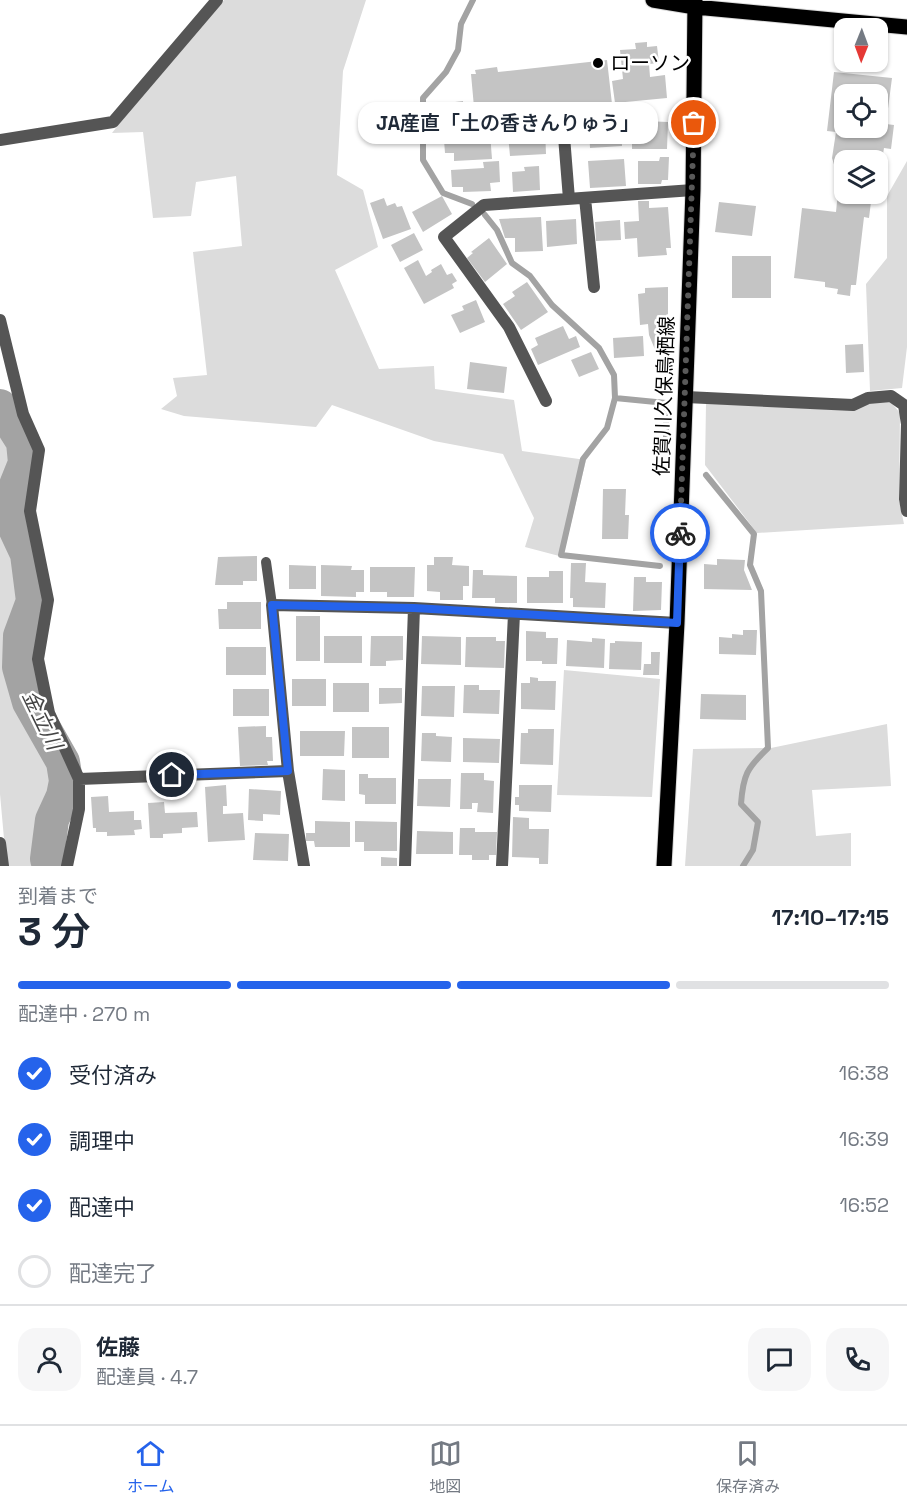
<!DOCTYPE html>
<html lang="ja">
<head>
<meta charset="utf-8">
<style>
  :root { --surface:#fff; --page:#f6f6f7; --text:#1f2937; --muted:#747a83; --line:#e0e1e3; --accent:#2563eb }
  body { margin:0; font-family:"Space Grotesk","Noto Sans JP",sans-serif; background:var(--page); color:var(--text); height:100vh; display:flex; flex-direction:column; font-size:22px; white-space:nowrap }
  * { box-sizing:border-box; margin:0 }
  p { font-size:20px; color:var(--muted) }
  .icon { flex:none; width:33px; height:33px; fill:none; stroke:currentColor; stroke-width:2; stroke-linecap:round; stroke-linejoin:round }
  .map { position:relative; height:866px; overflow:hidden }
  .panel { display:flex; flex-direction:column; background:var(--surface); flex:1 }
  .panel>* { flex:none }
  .needle { width:39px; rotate:181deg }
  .tools { position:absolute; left:834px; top:18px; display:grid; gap:12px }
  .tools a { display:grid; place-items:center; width:54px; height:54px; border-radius:12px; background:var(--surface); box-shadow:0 2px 4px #0004; font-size:30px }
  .pin { position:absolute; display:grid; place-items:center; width:51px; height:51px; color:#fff; margin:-26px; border:3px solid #fff; border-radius:50%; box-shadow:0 2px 6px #0007 }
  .courier { position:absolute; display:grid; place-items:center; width:60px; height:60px; margin:-30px; border:4px solid #2563eb; border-radius:50%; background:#fff; color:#222; box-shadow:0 2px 8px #0007 }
  .bubble { position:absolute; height:42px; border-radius:18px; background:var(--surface); box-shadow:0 2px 4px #0004; font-size:20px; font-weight:600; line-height:42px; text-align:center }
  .overview em { font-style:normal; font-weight:600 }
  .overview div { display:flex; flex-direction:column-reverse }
  .overview { display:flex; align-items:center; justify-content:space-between; height:102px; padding:0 18px }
  h1 { font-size:39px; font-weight:600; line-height:45px }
  .bar { display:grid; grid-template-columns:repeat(4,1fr); gap:9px 6px; align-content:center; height:72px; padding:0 18px }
  .bar i { height:8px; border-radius:4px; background:var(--line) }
  .bar .current { background:var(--accent) }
  .bar p { grid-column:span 4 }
  .line { display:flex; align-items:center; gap:15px; padding:0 18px; border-top:2px solid var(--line) }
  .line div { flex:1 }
  .round { display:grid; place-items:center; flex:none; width:63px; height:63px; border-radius:18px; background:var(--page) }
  ol { padding:0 18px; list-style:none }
  li { display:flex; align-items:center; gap:18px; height:66px }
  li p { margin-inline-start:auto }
  li .icon { padding:6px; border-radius:50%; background:var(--accent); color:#fff; stroke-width:4 }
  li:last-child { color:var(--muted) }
  li i { width:33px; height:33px; border:3px solid var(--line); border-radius:50% }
  .menu { display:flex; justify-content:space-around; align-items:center; height:84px; border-top:2px solid var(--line); background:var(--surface); font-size:16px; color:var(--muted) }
  .menu a { display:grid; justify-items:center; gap:3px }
  .menu .current { color:var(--accent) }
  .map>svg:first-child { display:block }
</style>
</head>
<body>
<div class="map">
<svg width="907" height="866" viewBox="0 0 907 866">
  <rect width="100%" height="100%" fill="#fff"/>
  <!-- green -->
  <path fill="#dcdcdc" d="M224 0H366L343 71 337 175 363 190 378 247 335 270 379 369 434 366 435 389 514 400 522 451 586 460 563 557 525 547 534 518 503 454 434 441 332 405 316 427 184 416 161 409 177 396 173 378 207 375 193 252 242 246 236 176 196 182 191 216 153 218 143 132 112 133 143 93Z
    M907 161V347L902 388 870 391 866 284 887 258V196Z
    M890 401 900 413 899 500 904 524 757 533 705 465 706 404Z
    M0 427 18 456 0 513 19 559 24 599 12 631 14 685 57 781 39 848 42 866H8L6 861 0 794Z
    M564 670 660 679 652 797 557 795Z
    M887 724 891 786 812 790 816 836 851 833V866H685L693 749 771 748Z"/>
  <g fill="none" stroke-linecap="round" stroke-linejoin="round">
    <!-- stream -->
    <path stroke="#a3a3a3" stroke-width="6" d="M472 204 443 193 423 160V98L446 72 458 50 461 24 473 0
      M485 215 497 230 512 263 530 276 552 305 599 348 614 375 615 398 607 428 583 459 561 555 660 566
      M615 398 666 403V448
      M706 475 754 534 750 565 761 591 768 748C747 768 743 775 741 804L758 822 753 850 743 866"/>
    <!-- river -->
    <path stroke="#a3a3a3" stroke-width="34" d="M0 406 23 442 25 463 10 500 12 522 27 554 33 601 20 636 19 667 29 702 63 762 66 781 63 796 52 820 47 859 49 866"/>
  </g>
  <!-- building -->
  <path fill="#c4c4c4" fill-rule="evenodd" d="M647 42V47L657 46 659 63 649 64 650 77 665 75 667 98 615 103 612 81 623 79 620 50 636 49 635 43Z
    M607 60 612 104 475 118 471 74H476L475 70 497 67 498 72Z
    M834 72 892 78 886 124 894 125 891 149 884 148 881 166 878 174V160H844V194H872L869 218 864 217 856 285H851L850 296 837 294 838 289 825 287V282L794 278 802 208 836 212 839 181 832 158 836 132 827 131ZM844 94H878V128H844Z
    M463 101 464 118 433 121 431 105Z
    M632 118 644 119V121L668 122 667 149H632Z
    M621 124 622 146 590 148 589 127Z
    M545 128 546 154 510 156 508 135 528 133 527 129Z
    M490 133 492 159 454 161V153H445L444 140 455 139V136Z
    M660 157H669L668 180H662L661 184H638V161H659Z
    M624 159 626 186 590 188 588 161Z
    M499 161 500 182 490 183 491 191 463 192V187H452L451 170 484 168 483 162Z
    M539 166 540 190 513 192 512 172 525 171 524 167Z
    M442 196 452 214 423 232 412 212Z
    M384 198 387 206 395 203 397 207 402 206 411 229 383 239 370 203Z
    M638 201H649V208L668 207 671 248H666L667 255 638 257 637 238 625 239 624 222 639 221Z
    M719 202 756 206 752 236 715 232Z
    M541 217 543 251 515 252V238H505L499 219Z
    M576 219 577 244 547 247 546 221Z
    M620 220 621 240 596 241 595 222Z
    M414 233 423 250 400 262 391 245Z
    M489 238 507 264 485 282 467 258 473 253 471 252Z
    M732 256H771V298H732Z
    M418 260 426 276 432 272 431 270 441 264 447 275 452 273 457 281 452 284 454 288 424 304 404 268Z
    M527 282 548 312 521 330 503 304 515 296 512 292Z
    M668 287V351L656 352 649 335 648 324 640 325 638 294 645 293V288Z
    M476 300 485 322 460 333 451 315 464 310 462 306Z
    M563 326 569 339 576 336 580 347 538 365 531 349 538 345 535 338Z
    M643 336 644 356 614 358 613 338Z
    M863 344 864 372 846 373 845 345Z
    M591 352 599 369 579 377 571 360Z
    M470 362 507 367 504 393 467 389Z
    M603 489H626L625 515H629L628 539H602Z
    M257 556V581H243V585H215L218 557Z
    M434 557H453L452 565 469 566V586H463V600H440V592L427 591V565H434Z
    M717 559 745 560 744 570 752 590 704 589V564L717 565Z
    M571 563H586L585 582 606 583 605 608 573 607V598H570Z
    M289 565 316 566V589H289Z
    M321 565 352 566 351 570H364V592H356V597L321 596Z
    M370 567H415L414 597H387V592H370Z
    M473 570H483V575L517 576V603H495V598H472Z
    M549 571H563V603H527V577H549Z
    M634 577H646V582H662L661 610 633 611Z
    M227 602H261V629H219L218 609H227Z
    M296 616H320V661H296Z
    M743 630H757L756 655 719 654V637L732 638V634L743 635Z
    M526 631 546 632V638H558L557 664H542V661H526Z
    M324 636H362V663H324Z
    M371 636H403V660L386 661V666H370Z
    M422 636 461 637V665L421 664Z
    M466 637H496V641H505L504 668 465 667Z
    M592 638 605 639 604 668 566 666 567 640 592 642Z
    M615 641 642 642 641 670 609 669 610 643H615Z
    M226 647H266V675H226Z
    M651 652H660L659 675H643L644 664H651Z
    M530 677 538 678V681H556L555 710 521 709V683H530Z
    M292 679H326V706H292Z
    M333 683H369V712H333Z
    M464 685H479V690H500L499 714 463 713Z
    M422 686H455L454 717 421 716Z
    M379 688H402V703L379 704Z
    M233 689H269V716H233Z
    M701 694 746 695V720L700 719Z
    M266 726V737H272L273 761H267L268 765 240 766 238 727Z
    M352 727H389V758H352Z
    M528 729H554L553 765 520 764 521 733H528Z
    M300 731H345L344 756H300Z
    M422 733H436V736L452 737 451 762 421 761Z
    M463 738 500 739 499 763 463 762Z
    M323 769 345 770V801L322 800Z
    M461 773H484V780L494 781 493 813 477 812 478 803H472V809H460Z
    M359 774H368V778H396V804H365V795L359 794Z
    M418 779H451L450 807 417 806Z
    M226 785 227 806H223V814L243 813 245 840 208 842 205 787Z
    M519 785H552L551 812 519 811V805H515V797H519Z
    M249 789 281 791 280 815 263 814V821L248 820Z
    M108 796 109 812 134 811V820H141L142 829 134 830 135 835 107 836V832H96V828H93L91 797Z
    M164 802 165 813 197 812 198 827 182 828V833L163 834V838H150L148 803Z
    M513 817 529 818V829H549L548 864H539V858L512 857Z
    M315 821 350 822V847H315L314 841H306V833H315Z
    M355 821 397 822V851H364V842H355Z
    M460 828H475V832H497L496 855H489V860H472V855H459Z
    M417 831 453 832V854H416Z
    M255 833 289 834 288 861 253 860Z
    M381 857 397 858V866H381Z"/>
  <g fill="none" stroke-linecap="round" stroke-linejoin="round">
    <defs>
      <path id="primary" d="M653 0 695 7 907 27
        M664 866 677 623 693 190 695 0"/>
    </defs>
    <!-- primary casing -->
    <use href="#primary" stroke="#dbdbdb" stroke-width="17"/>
    <!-- service -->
    <path stroke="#555" stroke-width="10" d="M266 562 272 605"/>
    <!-- minor -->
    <path stroke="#555" stroke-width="12" d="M563 124 569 199
      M0 140 113 122 217 0
      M585 198 594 287
      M0 320 23 414 39 450 30 511 48 600 38 659 49 713 79 779V809L67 866
      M686 397 853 405 868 398 891 396 904 405 907 424 905 499 907 511
      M546 401 509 327 444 237 484 205 693 190
      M79 779 288 771
      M0 843 3 866
      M304 866 288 771 272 605 414 608 677 623
      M405 866 414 608
      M502 866 514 614"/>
    <!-- primary -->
    <use href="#primary" stroke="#000" stroke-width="15"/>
  </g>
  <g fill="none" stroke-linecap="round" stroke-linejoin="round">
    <!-- done -->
    <path stroke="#595959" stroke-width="6" stroke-dasharray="0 10.8" d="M680 533 694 123"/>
    <!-- route -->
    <path stroke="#2563eb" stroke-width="8" d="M172 775 288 771 272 605 414 608 677 623 680 533"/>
  </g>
  <!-- markers -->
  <circle fill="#000" stroke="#fff" stroke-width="2" cx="598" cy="63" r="6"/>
  <g text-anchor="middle" stroke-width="5" stroke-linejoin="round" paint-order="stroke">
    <!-- poi labels -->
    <g font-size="20" fill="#000" stroke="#fff" text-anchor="start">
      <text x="610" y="70">ローソン</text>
    </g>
    <!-- street labels -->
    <g font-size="20" fill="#000" stroke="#fff">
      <text transform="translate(664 396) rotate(-88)" y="7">佐賀川久保鳥栖線</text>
    </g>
    <!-- water labels -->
    <g font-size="21" font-style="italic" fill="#444" stroke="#fff">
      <text transform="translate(42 720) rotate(64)" y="7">金立川</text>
    </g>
  </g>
</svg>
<div class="tools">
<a><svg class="needle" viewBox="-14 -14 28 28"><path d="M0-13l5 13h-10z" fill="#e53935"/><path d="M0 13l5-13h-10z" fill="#747a83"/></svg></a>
<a><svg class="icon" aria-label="locate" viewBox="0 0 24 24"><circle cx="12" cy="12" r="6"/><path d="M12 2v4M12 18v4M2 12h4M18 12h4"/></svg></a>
<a><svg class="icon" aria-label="layers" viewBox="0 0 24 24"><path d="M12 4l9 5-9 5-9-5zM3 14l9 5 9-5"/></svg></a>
</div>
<div class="pin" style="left:694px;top:123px;background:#ea580c"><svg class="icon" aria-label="bag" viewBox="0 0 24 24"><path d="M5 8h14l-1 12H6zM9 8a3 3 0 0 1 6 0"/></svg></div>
<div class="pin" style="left:172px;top:775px;background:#1f2937"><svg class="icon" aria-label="home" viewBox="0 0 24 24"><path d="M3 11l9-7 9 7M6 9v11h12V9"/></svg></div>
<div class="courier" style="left:680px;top:533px"><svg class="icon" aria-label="bike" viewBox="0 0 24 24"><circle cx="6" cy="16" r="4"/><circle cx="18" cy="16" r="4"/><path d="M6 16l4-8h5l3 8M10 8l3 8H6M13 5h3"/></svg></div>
<div class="bubble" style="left:358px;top:102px;width:300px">JA産直「土の香きんりゅう」</div>
</div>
<section class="panel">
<div class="overview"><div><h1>3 分</h1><p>到着まで</p></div><em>17:10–17:15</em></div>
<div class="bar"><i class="current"></i><i class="current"></i><i class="current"></i><i></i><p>配達中 · 270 m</p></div>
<ol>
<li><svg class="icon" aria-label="check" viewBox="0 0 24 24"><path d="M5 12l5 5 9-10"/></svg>受付済み<p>16:38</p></li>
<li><svg class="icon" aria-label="check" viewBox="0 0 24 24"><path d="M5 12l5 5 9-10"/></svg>調理中<p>16:39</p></li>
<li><svg class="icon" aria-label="check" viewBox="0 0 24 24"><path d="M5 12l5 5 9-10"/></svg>配達中<p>16:52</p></li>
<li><i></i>配達完了</li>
</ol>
<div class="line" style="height:108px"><a class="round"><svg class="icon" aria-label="person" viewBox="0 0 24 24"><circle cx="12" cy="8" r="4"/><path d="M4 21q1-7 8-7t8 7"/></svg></a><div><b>佐藤</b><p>配達員 · 4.7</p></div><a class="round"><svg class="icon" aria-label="chat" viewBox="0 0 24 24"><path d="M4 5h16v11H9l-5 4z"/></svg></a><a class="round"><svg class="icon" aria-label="phone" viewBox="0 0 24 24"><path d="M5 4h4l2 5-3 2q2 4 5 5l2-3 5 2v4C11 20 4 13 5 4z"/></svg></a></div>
</section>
<nav class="menu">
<a class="current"><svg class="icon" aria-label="home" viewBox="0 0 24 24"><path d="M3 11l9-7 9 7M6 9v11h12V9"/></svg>ホーム</a>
<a><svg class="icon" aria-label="map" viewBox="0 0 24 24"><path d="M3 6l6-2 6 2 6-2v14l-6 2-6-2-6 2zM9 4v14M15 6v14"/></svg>地図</a>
<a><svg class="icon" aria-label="saved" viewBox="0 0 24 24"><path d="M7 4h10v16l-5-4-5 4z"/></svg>保存済み</a>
</nav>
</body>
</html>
